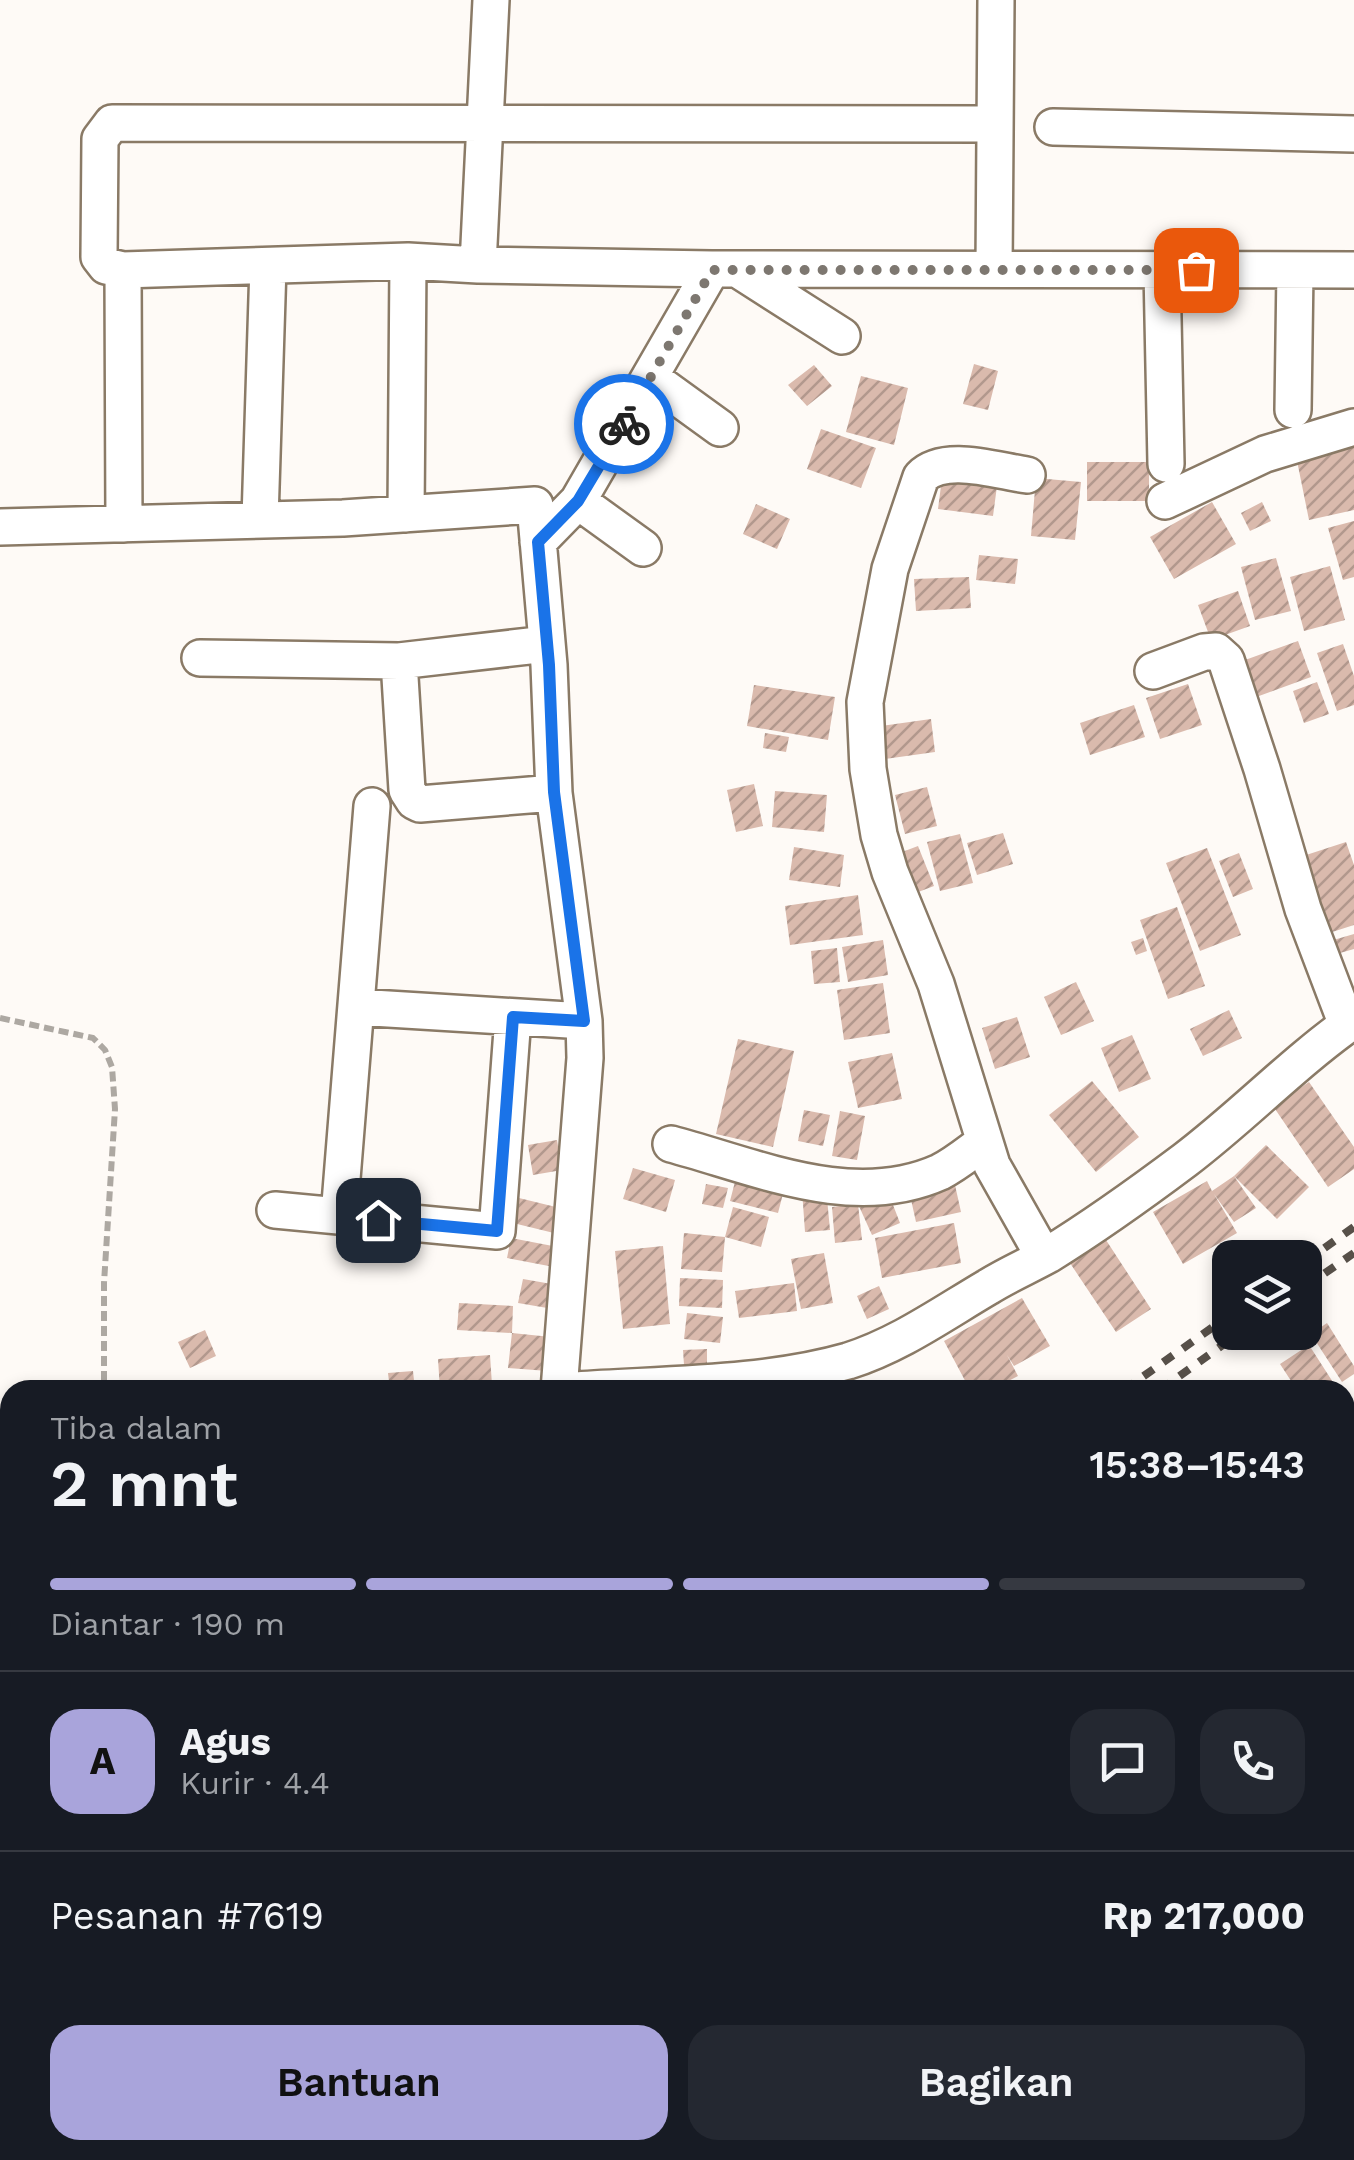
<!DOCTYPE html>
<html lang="id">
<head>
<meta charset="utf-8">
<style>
  :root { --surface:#171b24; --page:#242831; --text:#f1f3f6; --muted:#9ea1a6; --line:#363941; --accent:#a9a4db }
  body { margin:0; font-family:"Work Sans",sans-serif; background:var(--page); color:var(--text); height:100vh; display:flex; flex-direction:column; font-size:38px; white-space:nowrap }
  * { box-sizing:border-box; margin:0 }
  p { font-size:32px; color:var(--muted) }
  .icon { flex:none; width:55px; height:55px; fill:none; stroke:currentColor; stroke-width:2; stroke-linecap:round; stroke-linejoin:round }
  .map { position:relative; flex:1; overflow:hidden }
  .details { position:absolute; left:0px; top:1380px; width:1355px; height:780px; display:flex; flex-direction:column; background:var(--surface); border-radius:30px 30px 0 0; box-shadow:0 5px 15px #0003 }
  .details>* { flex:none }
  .tools { position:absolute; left:1212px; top:1240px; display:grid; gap:20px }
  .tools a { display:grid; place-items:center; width:110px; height:110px; border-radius:20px; background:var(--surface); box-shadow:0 5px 15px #0003; font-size:50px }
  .pin { position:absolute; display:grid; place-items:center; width:85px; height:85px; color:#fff; margin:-42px; border-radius:20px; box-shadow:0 5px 15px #0006 }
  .courier { position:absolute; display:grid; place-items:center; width:100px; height:100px; margin:-50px; border:8px solid #1a73e8; border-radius:50%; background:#fff; color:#222; box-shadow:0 2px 12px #0007 }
  .overview em { font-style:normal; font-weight:600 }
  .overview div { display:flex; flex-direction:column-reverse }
  .overview { display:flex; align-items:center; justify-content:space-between; height:170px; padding:0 50px }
  h1 { font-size:65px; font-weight:600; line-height:75px }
  .bar { display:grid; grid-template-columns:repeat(4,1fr); gap:15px 10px; align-content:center; height:120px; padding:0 50px }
  .bar i { height:12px; border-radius:8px; background:var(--line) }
  .bar .on { background:var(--accent) }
  .bar p { grid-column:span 4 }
  .line { display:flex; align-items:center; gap:25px; padding:0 50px; border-top:2px solid var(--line) }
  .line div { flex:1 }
  .round { display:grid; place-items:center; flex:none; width:105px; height:105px; border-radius:30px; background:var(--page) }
  .cta { display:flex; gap:20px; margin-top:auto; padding:20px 50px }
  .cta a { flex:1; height:115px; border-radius:30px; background:var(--accent); color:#111; font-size:40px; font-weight:600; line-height:115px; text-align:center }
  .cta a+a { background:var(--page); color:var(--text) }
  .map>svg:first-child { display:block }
</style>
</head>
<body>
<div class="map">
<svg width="1354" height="2160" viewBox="0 0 1354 2160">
  <defs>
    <pattern id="building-hatch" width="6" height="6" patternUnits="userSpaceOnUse" patternTransform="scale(2.5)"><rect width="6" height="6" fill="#dabaad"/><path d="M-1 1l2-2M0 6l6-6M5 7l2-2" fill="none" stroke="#b2988d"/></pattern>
  </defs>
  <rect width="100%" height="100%" fill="#fefaf6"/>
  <!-- building -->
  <path fill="url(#building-hatch)" d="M974 364 998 371 988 410 963 404Z
    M814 365 832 386 807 406 788 385Z
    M861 376 908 388 894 445 846 432Z
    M821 429 876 448 861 488 807 469Z
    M1354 439V510L1309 520 1295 451Z
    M1087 462H1149V501H1087Z
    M942 478 997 486 993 516 938 509Z
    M1036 478 1081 482 1075 540 1031 536Z
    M1212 502 1236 544 1174 579 1150 537Z
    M1262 502 1271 521 1250 531 1241 513Z
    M756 504 790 519 777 549 743 534Z
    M1354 521V577L1343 580 1328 528Z
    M979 555 1018 559 1015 584 976 580Z
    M1276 558 1291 611 1255 620 1241 567Z
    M1330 566 1345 620 1304 631 1290 577Z
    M969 577 971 608 916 611 914 579Z
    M1238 591 1250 626 1211 640 1198 605Z
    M1298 641 1311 677 1248 700 1234 664Z
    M1343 644 1354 676V705L1337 711 1317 653Z
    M1317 682 1329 714 1304 723 1293 691Z
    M1188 684 1202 725 1160 739 1146 698Z
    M754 685 835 697 828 740 747 726Z
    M1134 705 1145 737 1090 755 1080 723Z
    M931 719 935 752 885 759 881 726Z
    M765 733 789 737 786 752 763 748Z
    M754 784 763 826 736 832 727 790Z
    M927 787 937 826 905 834 895 795Z
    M775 791 827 795 824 832 772 827Z
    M1003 833 1013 864 977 875 967 843Z
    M960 834 973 883 940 891 927 842Z
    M1346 842 1354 865V925L1326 934 1300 857Z
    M918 846 934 886 905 897 889 857Z
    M794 847 844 855 840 887 789 880Z
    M1207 848 1241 935 1200 951 1166 863Z
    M1239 853 1253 889 1233 897 1219 861Z
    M858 895 863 935 790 945 785 906Z
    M1177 907 1205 986 1168 999 1140 920Z
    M1354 934V949L1333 955 1330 941Z
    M1143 938 1147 951 1136 955 1131 942Z
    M883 940 888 975 848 982 842 947Z
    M837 948 840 982 814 984 811 951Z
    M1076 982 1094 1021 1061 1035 1044 997Z
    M883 983 890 1033 844 1040 837 990Z
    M1229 1010 1242 1038 1203 1056 1190 1029Z
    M1017 1017 1030 1057 995 1069 982 1028Z
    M1132 1035 1151 1079 1119 1092 1101 1048Z
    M738 1039 794 1051 773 1147 716 1134Z
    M892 1053 902 1099 858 1108 848 1062Z
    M1092 1081 1139 1137 1096 1172 1049 1115Z
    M1309 1082 1354 1147V1169L1328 1187 1273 1106Z
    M804 1110 830 1115 823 1146 798 1141Z
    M840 1111 865 1116 857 1160 832 1156Z
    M557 1140 562 1170 533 1175 528 1145Z
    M1266 1145 1309 1187 1277 1219 1234 1176 1256 1208 1234 1222 1214 1194 1237 1233 1183 1264 1153 1212 1207 1181 1212 1191 1234 1176Z
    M633 1168 675 1180 666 1212 623 1199Z
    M737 1174 785 1186 778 1213 730 1201Z
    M953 1176 961 1212 916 1222 908 1186Z
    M706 1184 728 1188 723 1208 702 1204Z
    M826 1188 830 1230 805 1232 802 1190Z
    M888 1192 900 1223 872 1235 858 1204 862 1240 835 1243 832 1207 858 1204Z
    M519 1198 564 1209 558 1234 513 1223Z
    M733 1207 769 1217 761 1247 725 1237Z
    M954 1223 961 1263 882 1278 875 1238Z
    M684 1233 725 1237 722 1272 681 1269Z
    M511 1238 558 1247 554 1267 507 1258Z
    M1106 1240 1151 1309 1116 1332 1070 1263Z
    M663 1246 670 1324 623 1329 615 1251Z
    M824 1253 833 1303 801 1309 791 1259Z
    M680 1278 723 1280 722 1308 679 1306Z
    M523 1279 563 1286 559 1310 518 1303Z
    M794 1283 797 1311 739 1318 735 1291Z
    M879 1286 889 1309 867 1319 857 1296Z
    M1022 1298 1050 1346 1014 1366 1007 1355 1018 1376 991 1390H970L944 1341Z
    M459 1303 513 1306 512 1333 457 1330Z
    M687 1313 723 1317 720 1343 684 1339Z
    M1327 1323 1354 1366V1374L1342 1382 1311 1334Z
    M205 1330 216 1356 190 1368 178 1342Z
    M512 1333 551 1337 548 1371 508 1368Z
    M1309 1345 1338 1390H1297L1280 1364Z
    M707 1349V1364L684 1365 683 1350Z
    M490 1355 492 1385 440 1390 438 1359Z
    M413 1371 415 1390H390L388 1373Z
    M1351 1465 1354 1473V1531L1345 1507V1468Z
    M1354 1662V1709L1346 1710 1345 1663Z
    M10 2000V2053L0 2054V2001Z
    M1345 2142 1354 2144V2160H1307L1310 2150H1345Z
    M269 2150H276L283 2160H254Z
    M325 2150H341L346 2160H306Z
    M418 2150H478L482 2160H422Z
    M964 2150H1013L1014 2160H964Z
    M1139 2150H1186L1188 2160H1123L1122 2152Z
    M1233 2150H1277L1256 2160H1237Z"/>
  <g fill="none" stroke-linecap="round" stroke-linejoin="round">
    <defs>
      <path id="lane" d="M4 1545 10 1575"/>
      <path id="street" d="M995 124 112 123 100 139 99 257 106 266 123 270 408 261 478 265 712 269 1354 270
        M1053 127 1354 134
        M478 265 491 0
        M737 269 842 336
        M994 269 996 0
        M123 270 124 524
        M1162 270 1166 464
        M651 378 720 428
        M1293 410 1295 270
        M1027 475C997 471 944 453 921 477L890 569 865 702 868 769 879 835 890 872 936 984 992 1165 1044 1257
        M578 501 643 548
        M1165 501 1265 454 1354 427
        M406 514 408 261
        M260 519 268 266
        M0 527 343 518 535 505 549 665 554 793 584 1021 585 1058 559 1390
        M538 542 578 501 712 269
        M200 658 399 661 547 644
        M399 661 407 790 414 801 420 804 554 793
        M1153 671 1204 652 1216 651 1226 660 1262 769 1303 909 1347 1025
        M356 1007 584 1021
        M671 1144C757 1167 853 1211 940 1172 956 1164 970 1152 984 1142
        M275 1210 497 1231 513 1017
        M339 1216 372 806
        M577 1390C664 1384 764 1385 848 1361 899 1345 942 1314 988 1287 1007 1275 1028 1266 1048 1255 1095 1226 1141 1193 1185 1160 1243 1116 1294 1062 1354 1020
        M0 1545 10 1544
        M1345 1593 1354 1591
        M0 2150 10 2143
        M402 2150 405 2160
        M941 2150 942 2160"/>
    </defs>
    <!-- lane casing -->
    <use href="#lane" stroke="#8a7a66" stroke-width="22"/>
    <!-- street casing -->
    <use href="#street" stroke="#8a7a66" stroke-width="40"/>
    <!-- path -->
    <path stroke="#ada8a2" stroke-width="6" stroke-dasharray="10 5" stroke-linecap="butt" d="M0 1018 93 1038 105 1050 112 1067 115 1109 104 1283V1390"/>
    <!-- lane -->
    <use href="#lane" stroke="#fff" stroke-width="18"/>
    <!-- street -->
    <use href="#street" stroke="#fff" stroke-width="35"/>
    <!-- rail -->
    <path stroke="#575049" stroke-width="8" stroke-dasharray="12 12" stroke-linecap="butt" d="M1305 1262 1354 1227
      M1305 1287 1354 1253
      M1124 1390 1230 1315
      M1160 1390 1241 1332
      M42 2160 56 2150
      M82 2160 96 2150"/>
  </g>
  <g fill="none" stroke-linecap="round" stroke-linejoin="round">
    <!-- done -->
    <path stroke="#7d7770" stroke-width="10" stroke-dasharray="0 18" d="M624 424 712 270H1196"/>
    <!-- route -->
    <path stroke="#1a73e8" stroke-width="12" d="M378 1220 497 1231 513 1017 584 1021 554 792 549 665 538 542 578 501 624 424"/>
  </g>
</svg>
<div class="tools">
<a><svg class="icon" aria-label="layers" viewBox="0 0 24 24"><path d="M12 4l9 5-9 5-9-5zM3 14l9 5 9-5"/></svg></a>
</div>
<div class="pin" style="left:1196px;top:270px;background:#ea580c"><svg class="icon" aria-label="bag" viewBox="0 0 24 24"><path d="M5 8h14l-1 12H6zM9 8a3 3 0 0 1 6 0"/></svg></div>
<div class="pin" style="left:378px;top:1220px;background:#1f2937"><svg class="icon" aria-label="home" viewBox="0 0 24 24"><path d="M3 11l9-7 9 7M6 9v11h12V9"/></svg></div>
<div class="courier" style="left:624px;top:424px"><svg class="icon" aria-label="bike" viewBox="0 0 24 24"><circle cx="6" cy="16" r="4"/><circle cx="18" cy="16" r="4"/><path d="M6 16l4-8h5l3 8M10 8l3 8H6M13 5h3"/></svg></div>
<section class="details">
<div class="overview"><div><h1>2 mnt</h1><p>Tiba dalam</p></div><em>15:38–15:43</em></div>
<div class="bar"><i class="on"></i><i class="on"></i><i class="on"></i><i></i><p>Diantar · 190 m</p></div>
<div class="line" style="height:180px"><b class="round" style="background:var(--accent);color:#111">A</b><div><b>Agus</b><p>Kurir · 4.4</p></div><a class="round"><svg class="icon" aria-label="chat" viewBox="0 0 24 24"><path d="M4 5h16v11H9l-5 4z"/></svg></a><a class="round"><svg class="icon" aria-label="phone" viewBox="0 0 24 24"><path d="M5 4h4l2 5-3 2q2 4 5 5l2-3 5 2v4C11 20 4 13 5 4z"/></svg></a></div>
<div class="line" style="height:130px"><div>Pesanan #7619</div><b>Rp 217,000</b></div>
<div class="cta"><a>Bantuan</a><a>Bagikan</a></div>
</section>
</div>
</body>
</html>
